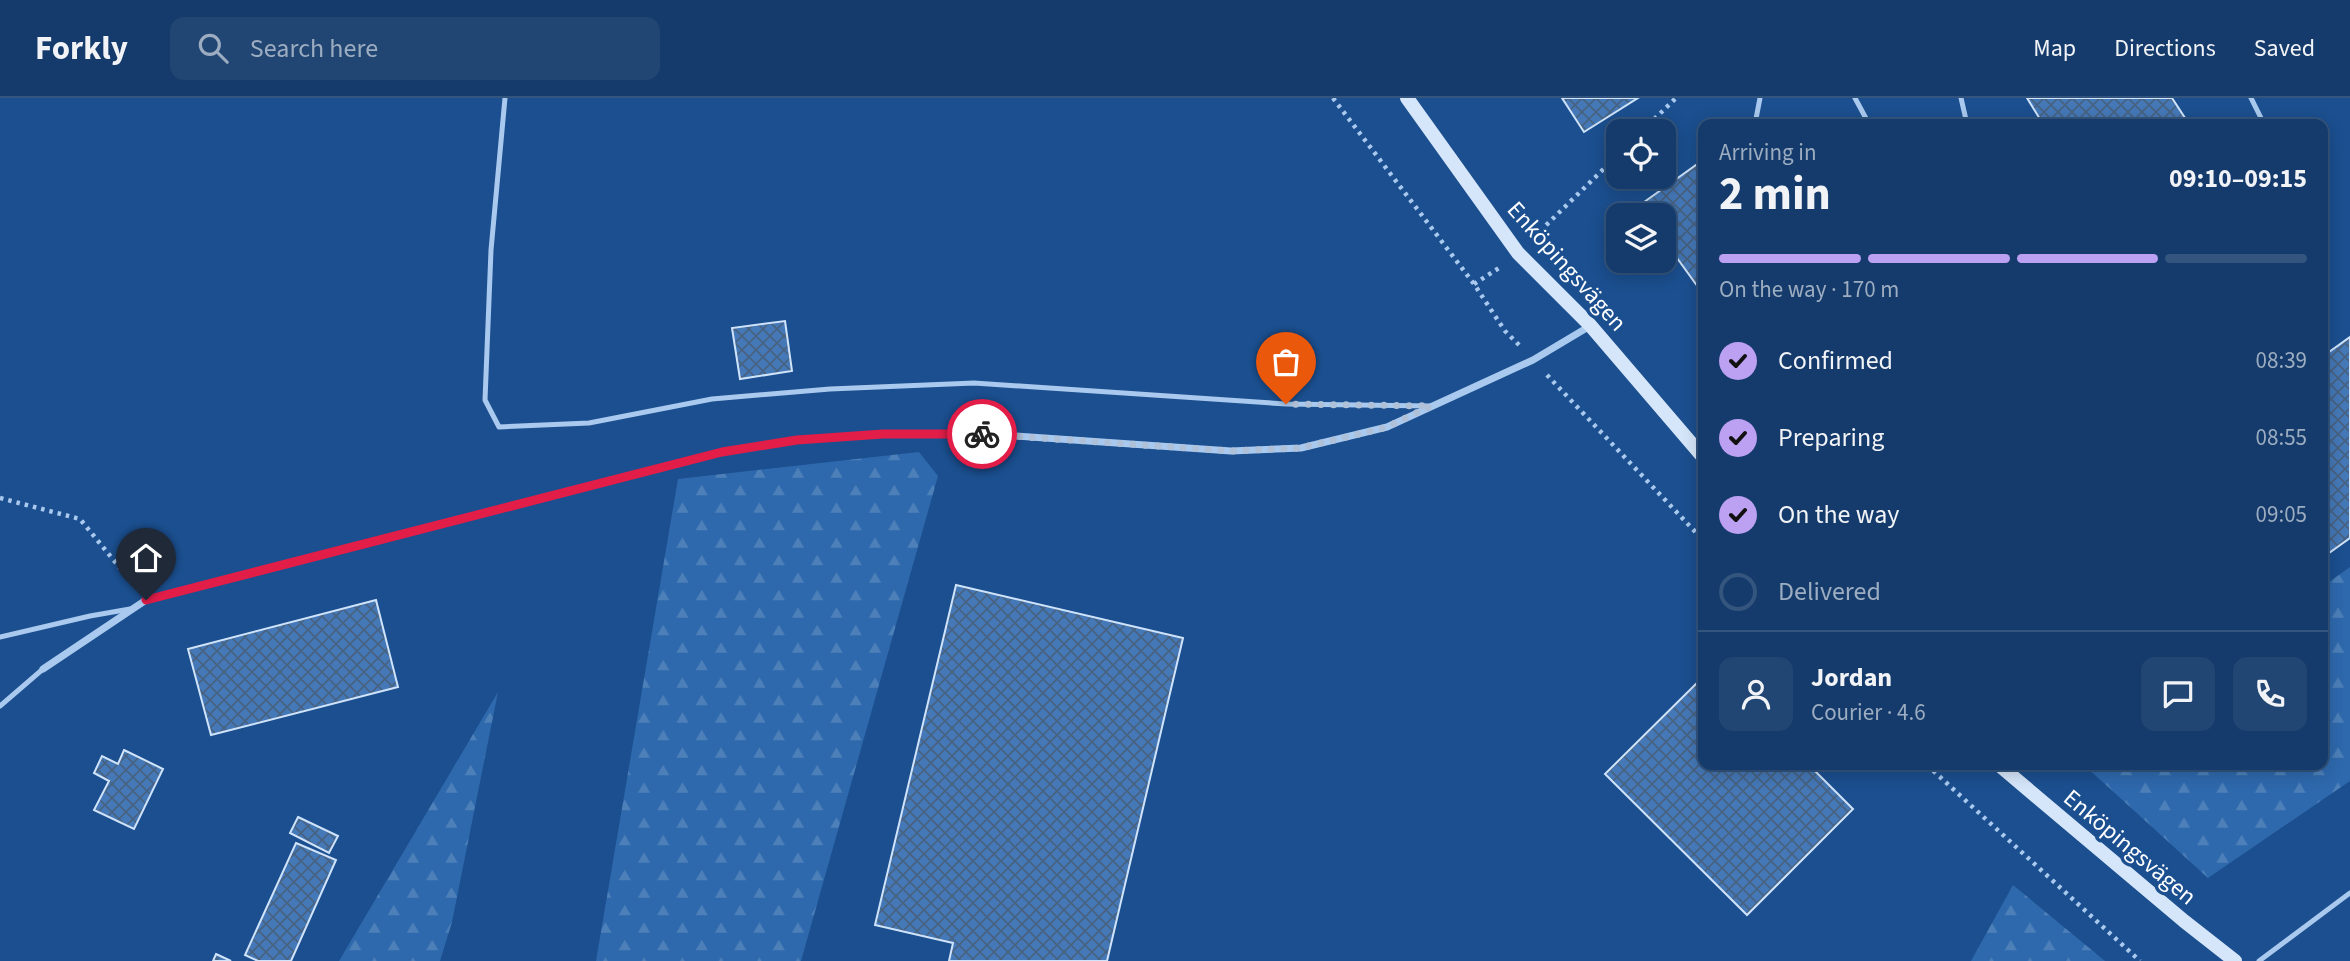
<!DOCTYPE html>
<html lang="en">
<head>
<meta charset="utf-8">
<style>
  :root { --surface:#143b6b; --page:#214673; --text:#f1f3f6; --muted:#9dadc1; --line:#33557e; --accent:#bca0f2 }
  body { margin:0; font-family:"Source Sans 3",sans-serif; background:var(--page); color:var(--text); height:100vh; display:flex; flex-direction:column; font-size:26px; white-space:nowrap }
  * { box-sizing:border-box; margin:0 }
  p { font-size:23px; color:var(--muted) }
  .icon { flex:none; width:38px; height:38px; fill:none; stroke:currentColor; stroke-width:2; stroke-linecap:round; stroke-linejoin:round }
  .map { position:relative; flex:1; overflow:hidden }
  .details { position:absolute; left:1698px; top:21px; width:630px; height:651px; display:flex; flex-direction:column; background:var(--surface); border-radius:14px; box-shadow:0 4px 18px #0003,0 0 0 2px var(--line) }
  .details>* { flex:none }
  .controls { position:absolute; left:1606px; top:21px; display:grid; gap:14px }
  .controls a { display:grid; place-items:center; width:70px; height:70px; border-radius:14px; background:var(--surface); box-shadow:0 4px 18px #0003,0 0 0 2px var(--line); font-size:35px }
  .pin { position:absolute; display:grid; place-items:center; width:60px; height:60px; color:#fff; margin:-72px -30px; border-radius:50% 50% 50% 0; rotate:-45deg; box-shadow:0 0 7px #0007 }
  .pin .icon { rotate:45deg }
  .courier { position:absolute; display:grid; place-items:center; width:70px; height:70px; margin:-35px; border:5px solid #e11d48; border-radius:50%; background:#fff; color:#222; box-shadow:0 2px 9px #0007 }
  .head em { font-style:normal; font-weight:700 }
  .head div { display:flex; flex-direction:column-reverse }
  .head { display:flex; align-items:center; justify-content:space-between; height:119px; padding:0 21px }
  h1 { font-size:46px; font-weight:700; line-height:52px }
  .bar { display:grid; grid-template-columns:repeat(4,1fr); gap:10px 7px; align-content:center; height:84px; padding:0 21px }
  .bar i { height:9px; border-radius:5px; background:var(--line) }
  .bar .current { background:var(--accent) }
  .bar p { grid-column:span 4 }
  .line { display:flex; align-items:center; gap:18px; padding:0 21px; border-top:2px solid var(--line) }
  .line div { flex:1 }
  .round { display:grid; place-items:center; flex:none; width:74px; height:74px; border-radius:14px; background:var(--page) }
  ol { padding:0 21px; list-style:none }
  li { display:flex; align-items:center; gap:21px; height:77px }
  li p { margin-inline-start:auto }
  li .icon { padding:7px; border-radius:50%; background:var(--accent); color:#111; stroke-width:4 }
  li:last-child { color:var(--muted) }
  li i { width:38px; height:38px; border:4px solid var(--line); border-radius:50% }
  header { display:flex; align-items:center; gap:42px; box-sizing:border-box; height:98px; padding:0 35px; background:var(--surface); border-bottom:2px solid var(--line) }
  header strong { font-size:33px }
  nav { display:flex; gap:38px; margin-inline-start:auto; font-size:24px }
  .search { width:490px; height:63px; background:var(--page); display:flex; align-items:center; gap:18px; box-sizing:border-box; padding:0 24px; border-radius:14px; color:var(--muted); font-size:26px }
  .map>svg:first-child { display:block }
</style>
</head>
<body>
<header>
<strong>Forkly</strong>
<div class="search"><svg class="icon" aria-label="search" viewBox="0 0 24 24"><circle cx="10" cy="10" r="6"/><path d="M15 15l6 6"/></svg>Search here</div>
<nav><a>Map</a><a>Directions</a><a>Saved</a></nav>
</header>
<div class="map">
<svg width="2350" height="863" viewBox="0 0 2350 863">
  <defs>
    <pattern id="forest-firs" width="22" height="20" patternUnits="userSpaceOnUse" patternTransform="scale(1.75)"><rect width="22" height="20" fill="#2e69ad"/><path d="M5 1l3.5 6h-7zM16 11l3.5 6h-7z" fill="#4d80b9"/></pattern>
    <pattern id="building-cross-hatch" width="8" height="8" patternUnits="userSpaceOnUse" patternTransform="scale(1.75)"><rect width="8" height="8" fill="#4478b7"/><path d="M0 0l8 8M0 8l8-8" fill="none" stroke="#486282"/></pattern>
  </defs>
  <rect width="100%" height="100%" fill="#1b4f8f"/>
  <!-- forest -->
  <path fill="url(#forest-firs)" d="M919 354 938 378 801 863H596L678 381Z
    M2350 469V683L2208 780 2084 667H2322V489Z
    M498 594 452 824 440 863H339Z
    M2013 787 2105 863H1971Z"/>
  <!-- building -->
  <path fill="url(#building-cross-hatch)" stroke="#cfe3fa" stroke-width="2" d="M1562 0H1638L1584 34Z
    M2027 0H2172L2189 26H2043Z
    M1703 62V196L1664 142V117H1647L1640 107Z
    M785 223 792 273 740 281 732 230Z
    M2350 239V440L2322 460V259Z
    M956 487 1183 540 1107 863H949L953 845 875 827Z
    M376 502 398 589 211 637 188 551Z
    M1703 579V667H1809L1853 711 1747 817 1605 676Z
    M124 652 163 671 134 731 94 712 109 683 94 675 102 658 118 666Z
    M298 719 338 738 329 755 290 735Z
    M296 745 336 762 291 863H258L245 857Z
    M216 856 231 863H213Z"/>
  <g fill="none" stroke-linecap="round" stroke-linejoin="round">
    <!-- path -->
    <path stroke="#a9c9ee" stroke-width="4.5" stroke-dasharray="3.5 5" stroke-linecap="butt" d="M1333 0 1474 186 1505 233 1520 248
      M1642 33 1676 0
      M1534 139 1619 56
      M1474 186 1499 170
      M1547 277 1703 442
      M0 400 80 421 134 487
      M1927 667 2140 863"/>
    <!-- lane -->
    <path stroke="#a9c9ee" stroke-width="5" d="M505 0 491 152 485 302 499 329 589 325 712 301 830 291 974 285 1286 306 1431 308
      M1855 0 1869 26
      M1961 0 1967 26
      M2251 0 2264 26
      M1755 26 1760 0
      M0 539 90 518 130 511
      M0 608 43 571
      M2259 863 2350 795"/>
    <!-- street -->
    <path stroke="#a9c9ee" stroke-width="7" d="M43 571 146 502 722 354 797 342 883 336H987L1231 353 1301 350 1387 329 1533 262 1590 228"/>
    <!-- secondary -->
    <path stroke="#d6e6fa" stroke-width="14" d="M1407 0 1518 155 1590 227 1703 359
      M1999 667 2184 823 2235 863"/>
  </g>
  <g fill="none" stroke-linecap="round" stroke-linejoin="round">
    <!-- done -->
    <path stroke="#afc1d8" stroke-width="7" stroke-dasharray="0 12.6" d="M982 336 1231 353 1301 350 1387 329 1431 308 1286 306"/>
    <!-- route -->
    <path stroke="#e11d48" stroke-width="9" d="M146 502 722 354 797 342 883 336H982"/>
  </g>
  <g text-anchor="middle" stroke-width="7" stroke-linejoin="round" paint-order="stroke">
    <!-- street labels -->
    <g font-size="24" fill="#fff" stroke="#1b4f8f">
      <text transform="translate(1567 168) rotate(48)" y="8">Enköpingsvägen</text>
      <text transform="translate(2130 749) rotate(40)" y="8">Enköpingsvägen</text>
    </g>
  </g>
</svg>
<div class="controls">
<a><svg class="icon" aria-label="locate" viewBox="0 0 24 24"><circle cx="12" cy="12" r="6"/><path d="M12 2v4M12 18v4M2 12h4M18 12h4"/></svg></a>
<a><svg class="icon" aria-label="layers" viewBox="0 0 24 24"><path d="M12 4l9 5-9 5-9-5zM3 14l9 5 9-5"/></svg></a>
</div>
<div class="pin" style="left:1286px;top:306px;background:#ea580c"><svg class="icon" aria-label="bag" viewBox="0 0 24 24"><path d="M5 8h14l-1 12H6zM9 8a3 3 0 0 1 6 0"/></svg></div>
<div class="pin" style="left:146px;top:502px;background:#1f2937"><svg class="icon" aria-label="home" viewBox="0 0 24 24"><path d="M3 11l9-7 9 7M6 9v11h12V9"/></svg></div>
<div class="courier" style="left:982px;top:336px"><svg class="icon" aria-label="bike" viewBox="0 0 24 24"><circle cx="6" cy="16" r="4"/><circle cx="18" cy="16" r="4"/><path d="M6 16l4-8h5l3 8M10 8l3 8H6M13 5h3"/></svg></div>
<section class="details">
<div class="head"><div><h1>2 min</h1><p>Arriving in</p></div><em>09:10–09:15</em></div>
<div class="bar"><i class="current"></i><i class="current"></i><i class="current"></i><i></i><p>On the way · 170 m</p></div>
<ol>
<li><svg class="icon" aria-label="check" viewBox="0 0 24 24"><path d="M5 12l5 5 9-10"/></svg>Confirmed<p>08:39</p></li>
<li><svg class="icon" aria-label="check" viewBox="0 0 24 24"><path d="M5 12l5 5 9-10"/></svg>Preparing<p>08:55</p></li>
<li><svg class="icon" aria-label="check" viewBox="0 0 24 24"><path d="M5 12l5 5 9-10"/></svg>On the way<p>09:05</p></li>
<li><i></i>Delivered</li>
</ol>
<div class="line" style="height:126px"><a class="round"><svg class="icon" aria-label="person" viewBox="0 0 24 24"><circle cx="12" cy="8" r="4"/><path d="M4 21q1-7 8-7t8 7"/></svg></a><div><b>Jordan</b><p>Courier · 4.6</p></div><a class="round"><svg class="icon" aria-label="chat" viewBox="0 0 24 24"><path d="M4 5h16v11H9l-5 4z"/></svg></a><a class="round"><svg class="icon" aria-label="phone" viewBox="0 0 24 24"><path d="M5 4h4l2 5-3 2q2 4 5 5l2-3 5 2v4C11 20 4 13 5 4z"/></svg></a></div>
</section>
</div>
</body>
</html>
